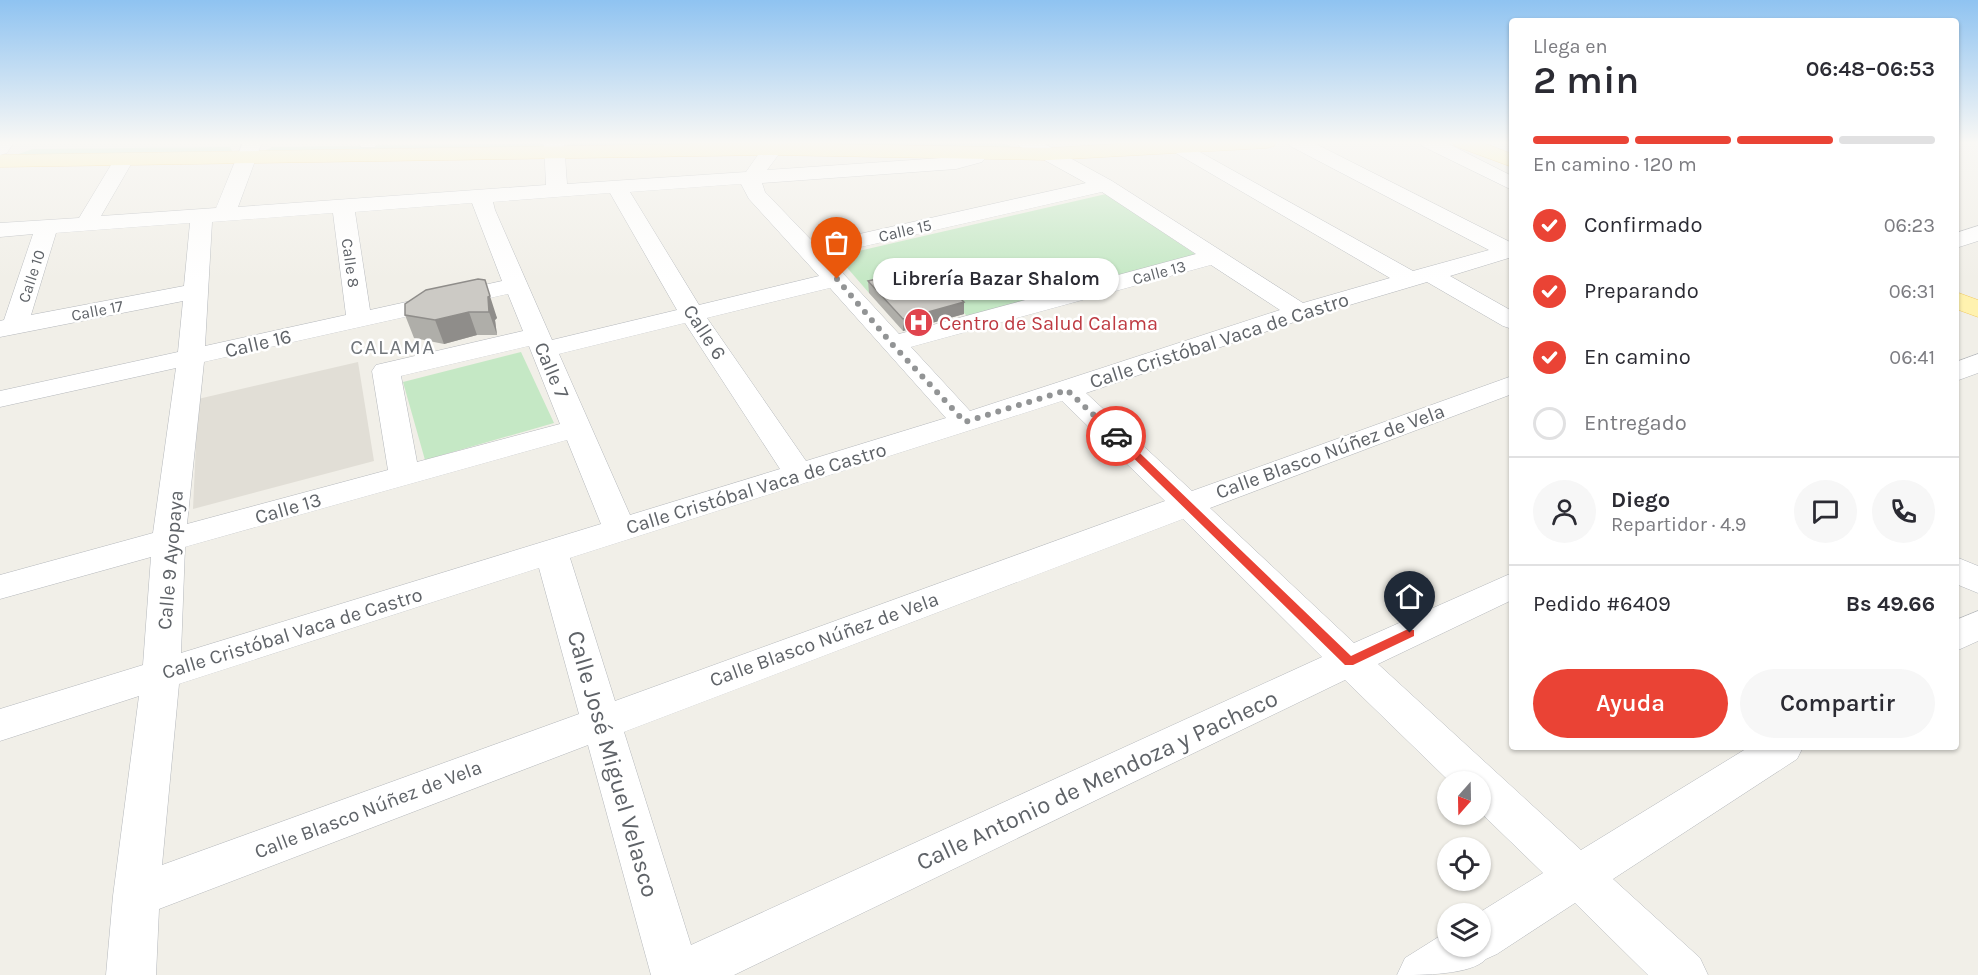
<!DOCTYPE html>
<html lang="es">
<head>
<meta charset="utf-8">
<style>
  :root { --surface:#fff; --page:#f7f7f7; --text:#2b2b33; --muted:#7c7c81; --line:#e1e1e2; --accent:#ea4335 }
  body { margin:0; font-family:Karla,sans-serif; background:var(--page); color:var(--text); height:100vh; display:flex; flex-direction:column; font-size:22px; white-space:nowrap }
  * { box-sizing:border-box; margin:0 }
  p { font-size:20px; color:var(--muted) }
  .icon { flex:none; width:33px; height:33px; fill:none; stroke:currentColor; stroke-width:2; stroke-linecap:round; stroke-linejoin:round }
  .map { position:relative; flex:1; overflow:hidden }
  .sheet { position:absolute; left:1509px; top:18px; width:450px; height:732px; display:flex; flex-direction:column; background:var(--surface); border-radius:6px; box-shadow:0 2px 4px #0004 }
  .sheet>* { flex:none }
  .needle { width:39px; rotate:200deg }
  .tools { position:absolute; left:1437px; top:771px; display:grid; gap:12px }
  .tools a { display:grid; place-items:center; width:54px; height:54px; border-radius:50%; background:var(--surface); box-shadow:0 2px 4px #0004; font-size:30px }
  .pin { position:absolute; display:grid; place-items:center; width:51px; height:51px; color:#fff; margin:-62px -26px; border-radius:50% 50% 50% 0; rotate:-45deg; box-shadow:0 0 6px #0007 }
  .pin .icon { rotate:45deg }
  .courier { position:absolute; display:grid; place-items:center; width:60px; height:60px; margin:-30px; border:4px solid #ea4335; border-radius:50%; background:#fff; color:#222; box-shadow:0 2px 8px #0007 }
  .bubble { position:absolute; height:42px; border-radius:21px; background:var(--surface); box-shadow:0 2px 4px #0004; font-size:20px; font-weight:600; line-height:42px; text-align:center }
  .overview em { font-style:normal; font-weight:600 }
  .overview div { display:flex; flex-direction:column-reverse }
  .overview { display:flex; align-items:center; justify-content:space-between; height:102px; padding:0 24px }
  h1 { font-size:39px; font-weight:600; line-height:45px }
  .bar { display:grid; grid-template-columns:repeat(4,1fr); gap:9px 6px; align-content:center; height:72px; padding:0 24px }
  .bar i { height:8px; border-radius:4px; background:var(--line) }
  .bar .on { background:var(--accent) }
  .bar p { grid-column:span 4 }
  .line { display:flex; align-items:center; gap:15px; padding:0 24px; border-top:2px solid var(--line) }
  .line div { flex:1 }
  .round { display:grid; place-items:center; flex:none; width:63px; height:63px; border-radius:32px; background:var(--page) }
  ol { padding:0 24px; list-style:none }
  li { display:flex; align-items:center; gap:18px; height:66px }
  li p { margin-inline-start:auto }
  li .icon { padding:6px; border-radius:50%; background:var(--accent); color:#fff; stroke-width:4 }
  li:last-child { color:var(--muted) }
  li i { width:33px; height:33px; border:3px solid var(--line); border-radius:50% }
  .action { display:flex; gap:12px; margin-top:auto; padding:12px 24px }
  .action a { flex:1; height:69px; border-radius:36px; background:var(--accent); color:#fff; font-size:24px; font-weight:600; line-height:69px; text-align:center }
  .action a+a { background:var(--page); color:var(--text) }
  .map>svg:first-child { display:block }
</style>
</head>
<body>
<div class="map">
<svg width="1978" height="975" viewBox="0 0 1978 975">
  <rect width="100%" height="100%" fill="#f1efe8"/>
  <!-- education -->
  <path fill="#e1ded6" d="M358 362 374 461 193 509 198 399Z"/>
  <!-- green -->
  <path fill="#c5e8c5" d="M572 142H769L767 145 567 146Z
    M1000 142 1011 146 1007 149 789 145V143Z
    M541 143 543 145 542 148 261 153 272 147Z
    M230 147 232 151 228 153 16 155 33 149Z
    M1106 194 1201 258 970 319 929 278 869 293 837 256Z
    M521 352 554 423 425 460 403 382Z"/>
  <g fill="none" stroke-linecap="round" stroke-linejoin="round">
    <defs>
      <path id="minor" d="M0 142H14L7 153 0 155Z
        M243 142H262L238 207 546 185 544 142H564L567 184 746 172 767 142H788L767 170 956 157 968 154 973 149H987L990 153 982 162 956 169 762 183 765 192 815 244 1086 183 1019 146 1017 142H1041L1112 181 1303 303 1390 278 1174 152 1171 148 1174 144 1182 142 1413 271 1489 250 1290 146 1288 142H1312L1512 243V257L1450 276 1512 311V329L1503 326 1427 282 1309 317 1086 393 1192 491 1512 376V394L1210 508 1354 643 1512 573V600L1378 664 1581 850 1749 747H1803L1797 759 1613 879 1700 958 1708 975H1648L1575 903 1497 954 1486 959C1472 975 1422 975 1397 975L1405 958 1448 931V946H1480V914H1477L1543 873 1480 812V782H1450L1345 680 734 975H651L588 745 159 909 156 975H106L113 896 139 696 0 741V709L143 665 151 557 0 599V575L153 533 176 368 0 407V391L178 352 183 301 0 337V321L4 320 33 234 0 237V223L79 218 117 155H131L134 159 101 216 216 208ZM741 184 749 199 819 276 699 305 630 192ZM1102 192 1196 254 899 334 826 255ZM610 193 677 310 552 340 495 210 493 202ZM472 203 502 281 370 310 355 212ZM333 213 346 315 205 346 212 222ZM190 223 184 286 31 315 56 233ZM1211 265 1280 310 970 411 911 347ZM830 288 946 418 806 461 707 318ZM508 294 523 331 376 365 372 371 388 470 187 524 204 362ZM685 323 780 469 630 515 559 354ZM529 346 560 424 417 462 401 376ZM1062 401 1165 501 615 701 570 558ZM567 440 601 524 181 653 185 547ZM1183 519 1322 657 691 945 624 732ZM539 568 579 714 162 865 179 684Z
        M358 142H378V143L375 147H361Z
        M1420 142H1445L1512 176V190L1422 146Z
        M1978 226V241L1956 248V233Z
        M1978 354V373L1956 381V362Z
        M1956 557 1978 566V593L1956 584Z
        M1978 611V641L1956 651V620Z"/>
      <path id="major" d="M1151 142H1277L1274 146 1267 148 1049 160 771 155 0 167V155L771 143 1049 148Z
        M1452 142H1481L1512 154V167L1455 146Z
        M1956 292 1978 300V317L1956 309Z"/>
    </defs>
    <!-- minor casing -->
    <use href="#minor" stroke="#b5b8bc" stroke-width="1"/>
    <!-- major casing -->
    <use href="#major" stroke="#f2c960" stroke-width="1"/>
    <!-- minor -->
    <use href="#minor" fill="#fff" fill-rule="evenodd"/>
    <!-- major -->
    <use href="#major" fill="#fff2af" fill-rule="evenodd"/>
  </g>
  <!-- wall -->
  <path fill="#afaea9" d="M478 279 497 318 495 320 497 335H477L444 344 414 338 405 315Z
    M868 281 964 302V314L903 331 869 293Z"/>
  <!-- shaded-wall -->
  <path fill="#8f8d8a" d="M490 296 497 318 495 320 497 335 489 312 488 297Z
    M964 302V314L903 331V319Z
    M469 312 477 335 444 344 435 320Z"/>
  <!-- building -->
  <path fill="#cccac5" stroke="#8f8d8a" stroke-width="1.5" d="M929 267 964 302 903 319 868 281Z
    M478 279 485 280 490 296 488 297 489 312H469L435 320 405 315V304L426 290Z"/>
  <!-- sky -->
  <linearGradient id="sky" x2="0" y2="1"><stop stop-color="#8fc3f1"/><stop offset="0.51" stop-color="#f9f8f5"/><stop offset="1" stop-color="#f9f8f5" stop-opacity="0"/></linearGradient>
  <rect width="1978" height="279" fill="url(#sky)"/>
  <!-- route -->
  <path fill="#ea4335" d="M1113 434H1120L1351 656 1406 630H1414V636L1353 665H1345L1113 438Z"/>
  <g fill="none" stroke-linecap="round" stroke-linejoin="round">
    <!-- done -->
    <path stroke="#929495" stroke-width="6" stroke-dasharray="0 10.8" d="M837 279 892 344 965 422 1067 390 1116 436"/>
  </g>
  <!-- icons -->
  <defs>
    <symbol id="hospital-disc" viewBox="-11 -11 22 22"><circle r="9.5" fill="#e0444e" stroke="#fff"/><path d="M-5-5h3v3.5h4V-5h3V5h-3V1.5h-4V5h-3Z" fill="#fff"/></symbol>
  </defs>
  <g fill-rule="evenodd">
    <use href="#hospital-disc" x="902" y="306" width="33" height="33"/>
  </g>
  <g text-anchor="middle" stroke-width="5" stroke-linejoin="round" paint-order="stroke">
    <!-- far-street labels -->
    <g font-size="16" fill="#5f6368" stroke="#fff">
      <text transform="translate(905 230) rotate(-13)" y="6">Calle 15</text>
      <text transform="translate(351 263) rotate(82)" y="6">Calle 8</text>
      <text transform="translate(1159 272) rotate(-15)" y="6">Calle 13</text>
      <text transform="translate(31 276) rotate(-72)" y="6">Calle 10</text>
      <text transform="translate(97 310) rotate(-11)" y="6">Calle 17</text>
    </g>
    <!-- health labels -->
    <g font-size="20" fill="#be3a42" stroke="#fff" text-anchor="start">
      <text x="939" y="330">Centro de Salud Calama</text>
    </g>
    <!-- street labels -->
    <g font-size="20" fill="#5f6368" stroke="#fff">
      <text transform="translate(705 332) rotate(57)" y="7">Calle 6</text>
      <text transform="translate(1219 340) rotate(-18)" y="7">Calle Cristóbal Vaca de Castro</text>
      <text transform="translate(258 343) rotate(-13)" y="7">Calle 16</text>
      <text transform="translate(552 370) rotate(67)" y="7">Calle 7</text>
      <text transform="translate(1330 451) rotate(-20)" y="7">Calle Blasco Núñez de Vela</text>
      <text transform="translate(756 488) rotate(-17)" y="7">Calle Cristóbal Vaca de Castro</text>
      <text transform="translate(288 508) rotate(-16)" y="7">Calle 13</text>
      <text transform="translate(170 560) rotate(-85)" y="7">Calle 9 Ayopaya</text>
      <text transform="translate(292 633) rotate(-17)" y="7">Calle Cristóbal Vaca de Castro</text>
      <text transform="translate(824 639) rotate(-20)" y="7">Calle Blasco Núñez de Vela</text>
      <text transform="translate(368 809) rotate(-21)" y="7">Calle Blasco Núñez de Vela</text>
    </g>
    <!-- neighbourhood labels -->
    <g font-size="21" letter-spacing="1.5" fill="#70757a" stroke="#fff">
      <text x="393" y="354">CALAMA</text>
    </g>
    <!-- near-street labels -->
    <g font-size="24" fill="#5f6368" stroke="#fff">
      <text transform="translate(613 764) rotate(74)" y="8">Calle José Miguel Velasco</text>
      <text transform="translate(1097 780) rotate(-25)" y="8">Calle Antonio de Mendoza y Pacheco</text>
    </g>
  </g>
</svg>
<div class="tools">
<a><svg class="needle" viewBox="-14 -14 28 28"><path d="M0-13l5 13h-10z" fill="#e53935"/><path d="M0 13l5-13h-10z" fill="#7c7c81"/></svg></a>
<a><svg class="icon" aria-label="locate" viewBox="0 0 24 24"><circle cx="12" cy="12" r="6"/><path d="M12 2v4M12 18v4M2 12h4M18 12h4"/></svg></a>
<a><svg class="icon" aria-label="layers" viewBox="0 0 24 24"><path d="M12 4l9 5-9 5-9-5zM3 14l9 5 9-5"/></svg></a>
</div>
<div class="pin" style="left:837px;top:279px;background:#ea580c"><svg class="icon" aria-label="bag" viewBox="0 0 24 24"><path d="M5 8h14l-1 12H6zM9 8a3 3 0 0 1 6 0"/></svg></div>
<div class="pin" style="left:1410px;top:633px;background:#1f2937"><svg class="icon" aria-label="home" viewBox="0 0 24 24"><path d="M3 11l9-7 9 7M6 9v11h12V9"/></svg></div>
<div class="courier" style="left:1116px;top:436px"><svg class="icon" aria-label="car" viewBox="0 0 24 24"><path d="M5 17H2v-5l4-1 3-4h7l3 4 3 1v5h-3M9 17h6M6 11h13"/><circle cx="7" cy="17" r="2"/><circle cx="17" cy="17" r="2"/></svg></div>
<div class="bubble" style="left:873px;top:258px;width:246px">Librería Bazar Shalom</div>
<section class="sheet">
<div class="overview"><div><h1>2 min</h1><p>Llega en</p></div><em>06:48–06:53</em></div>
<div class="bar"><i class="on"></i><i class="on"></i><i class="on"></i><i></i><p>En camino · 120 m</p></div>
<ol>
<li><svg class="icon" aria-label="check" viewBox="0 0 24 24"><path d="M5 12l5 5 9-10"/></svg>Confirmado<p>06:23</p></li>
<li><svg class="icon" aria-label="check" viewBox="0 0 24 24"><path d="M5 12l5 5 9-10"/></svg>Preparando<p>06:31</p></li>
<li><svg class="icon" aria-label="check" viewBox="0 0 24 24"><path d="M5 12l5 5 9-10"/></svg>En camino<p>06:41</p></li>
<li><i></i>Entregado</li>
</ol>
<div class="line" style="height:108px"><a class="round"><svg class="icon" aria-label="person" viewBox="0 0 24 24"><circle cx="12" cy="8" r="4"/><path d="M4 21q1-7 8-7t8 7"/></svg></a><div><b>Diego</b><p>Repartidor · 4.9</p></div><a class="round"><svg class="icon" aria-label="chat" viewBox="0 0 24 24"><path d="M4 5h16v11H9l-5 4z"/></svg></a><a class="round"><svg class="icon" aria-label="phone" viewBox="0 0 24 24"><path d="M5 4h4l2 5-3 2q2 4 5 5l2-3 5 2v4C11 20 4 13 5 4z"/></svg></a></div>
<div class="line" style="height:78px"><div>Pedido #6409</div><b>Bs 49.66</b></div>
<div class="action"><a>Ayuda</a><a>Compartir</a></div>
</section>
</div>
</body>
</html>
